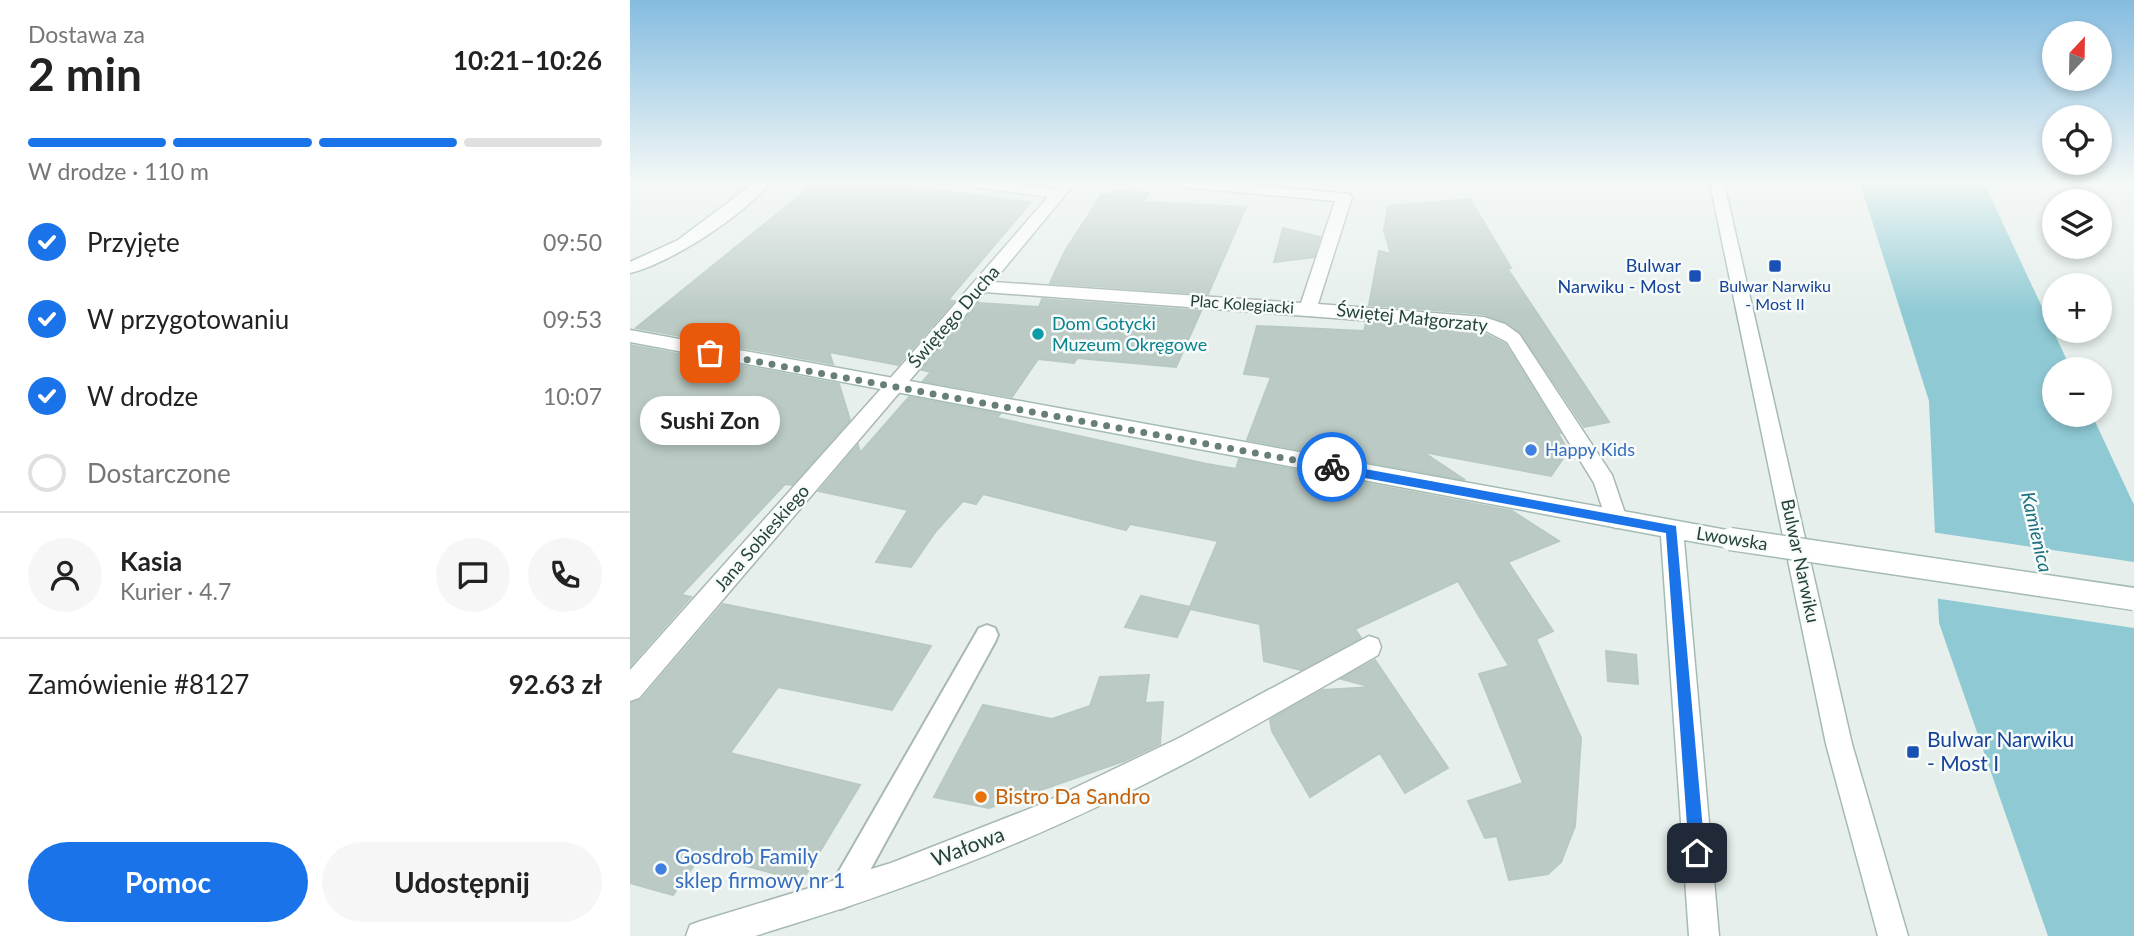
<!DOCTYPE html>
<html lang="pl">
<head>
<meta charset="utf-8">
<style>
  :root { --surface:#fff; --page:#f6f6f6; --text:#222; --muted:#767676; --line:#e0e0e0; --accent:#1a73e8 }
  body { margin:0; font-family:Lato,sans-serif; background:var(--page); color:var(--text); height:100vh; display:flex; flex-direction:column; font-size:26px; white-space:nowrap }
  * { box-sizing:border-box; margin:0 }
  p { font-size:23px; color:var(--muted) }
  .icon { flex:none; width:38px; height:38px; fill:none; stroke:currentColor; stroke-width:2; stroke-linecap:round; stroke-linejoin:round }
  .map { position:relative; flex:1; overflow:hidden }
  .drawer { display:flex; flex-direction:column; background:var(--surface); width:630px }
  .drawer>* { flex:none }
  .needle { width:46px; rotate:22deg }
  .buttons { position:absolute; left:1412px; top:21px; display:grid; gap:14px }
  .buttons a { display:grid; place-items:center; width:70px; height:70px; border-radius:50%; background:var(--surface); box-shadow:0 4px 10px #0003; font-size:35px }
  .pin { position:absolute; display:grid; place-items:center; width:60px; height:60px; color:#fff; margin:-30px; border-radius:14px; box-shadow:0 4px 10px #0006 }
  .courier { position:absolute; display:grid; place-items:center; width:70px; height:70px; margin:-35px; border:5px solid #1a73e8; border-radius:50%; background:#fff; color:#222; box-shadow:0 2px 9px #0007 }
  .bubble { position:absolute; height:49px; border-radius:24px; background:var(--surface); box-shadow:0 4px 10px #0003; font-size:23px; font-weight:700; line-height:49px; text-align:center }
  .overview em { font-style:normal; font-weight:700 }
  .overview div { display:flex; flex-direction:column-reverse }
  .overview { display:flex; align-items:center; justify-content:space-between; height:119px; padding:0 28px }
  h1 { font-size:46px; font-weight:700; line-height:52px }
  .bar { display:grid; grid-template-columns:repeat(4,1fr); gap:10px 7px; align-content:center; height:84px; padding:0 28px }
  .bar i { height:9px; border-radius:5px; background:var(--line) }
  .bar .active { background:var(--accent) }
  .bar p { grid-column:span 4 }
  .line { display:flex; align-items:center; gap:18px; padding:0 28px; border-top:2px solid var(--line) }
  .line div { flex:1 }
  .round { display:grid; place-items:center; flex:none; width:74px; height:74px; border-radius:37px; background:var(--page) }
  ol { padding:0 28px; list-style:none }
  li { display:flex; align-items:center; gap:21px; height:77px }
  li p { margin-inline-start:auto }
  li .icon { padding:7px; border-radius:50%; background:var(--accent); color:#fff; stroke-width:4 }
  li:last-child { color:var(--muted) }
  li i { width:38px; height:38px; border:4px solid var(--line); border-radius:50% }
  .cta { display:flex; gap:14px; margin-top:auto; padding:14px 28px }
  .cta a { flex:1; height:80px; border-radius:42px; background:var(--accent); color:#fff; font-size:28px; font-weight:700; line-height:80px; text-align:center }
  .cta a+a { background:var(--page); color:var(--text) }
  main { display:flex; flex:1; min-height:0 }
  .map>svg:first-child { display:block }
</style>
</head>
<body>
<main>
<section class="drawer">
<div class="overview"><div><h1>2 min</h1><p>Dostawa za</p></div><em>10:21–10:26</em></div>
<div class="bar"><i class="active"></i><i class="active"></i><i class="active"></i><i></i><p>W drodze · 110 m</p></div>
<ol>
<li><svg class="icon" aria-label="check" viewBox="0 0 24 24"><path d="M5 12l5 5 9-10"/></svg>Przyjęte<p>09:50</p></li>
<li><svg class="icon" aria-label="check" viewBox="0 0 24 24"><path d="M5 12l5 5 9-10"/></svg>W przygotowaniu<p>09:53</p></li>
<li><svg class="icon" aria-label="check" viewBox="0 0 24 24"><path d="M5 12l5 5 9-10"/></svg>W drodze<p>10:07</p></li>
<li><i></i>Dostarczone</li>
</ol>
<div class="line" style="height:126px"><a class="round"><svg class="icon" aria-label="person" viewBox="0 0 24 24"><circle cx="12" cy="8" r="4"/><path d="M4 21q1-7 8-7t8 7"/></svg></a><div><b>Kasia</b><p>Kurier · 4.7</p></div><a class="round"><svg class="icon" aria-label="chat" viewBox="0 0 24 24"><path d="M4 5h16v11H9l-5 4z"/></svg></a><a class="round"><svg class="icon" aria-label="phone" viewBox="0 0 24 24"><path d="M5 4h4l2 5-3 2q2 4 5 5l2-3 5 2v4C11 20 4 13 5 4z"/></svg></a></div>
<div class="line" style="height:91px"><div>Zamówienie #8127</div><b>92.63 zł</b></div>
<div class="cta"><a>Pomoc</a><a>Udostępnij</a></div>
</section>
<div class="map">
<svg width="1504" height="936" viewBox="0 0 1504 936">
  <rect width="100%" height="100%" fill="#e6efeb"/>
  <!-- water -->
  <path fill="#8ec9d4" d="M1230 183H1354L1441 369H1424V415H1462L1504 505V936H1418L1309 623 1299 401Z"/>
  <!-- pier -->
  <path fill="#e6efeb" d="M1301 532 1504 562V628L1304 598Z"/>
  <!-- building -->
  <path fill="#bbcac4" stroke="#b8c9c2" stroke-width="2" d="M185 183H248L401 202 318 300 324 301 268 365 199 352 203 364 6 328Z
    M483 191 519 193 513 202 616 207 578 294 420 283 435 251 472 194 481 195Z
    M840 199 881 268H877L979 422 954 427 891 333 876 322 854 314 739 305 749 251 761 254 754 231 758 206Z
    M653 228 690 237 684 257 644 262Z
    M412 299 571 311 546 367 447 358 444 363 408 359 382 397 293 381 301 372 292 370 349 303 409 307Z
    M736 323 851 332 875 344 930 433H928L938 451 921 476 793 452 835 480 617 440 641 377 614 374 627 326 734 331Z
    M0 345 209 384 220 420 162 485 155 484 51 595 61 597 0 666Z
    M279 397 370 414 367 418 577 464 606 469 609 459 882 511 929 541 878 562 923 631 906 639 951 738 945 826 931 862 918 874 879 880 867 836 855 838 838 801 893 783 849 674 879 666 828 581 725 629 731 638 671 670 634 661 630 624 560 609 547 637 495 627 511 596 560 607 588 541 500 524 496 530 353 494 346 504 333 501 306 531 281 567 246 562 278 510 189 491 228 445 230 453Z
    M93 604 301 646 262 710 148 687 100 753 230 785 172 881 72 854 43 895 0 883V703L11 700Z
    M976 651 1006 655 1008 684 978 681Z
    M745 660 818 768 775 793 750 753 680 797 642 731 640 720 693 690 742 687 711 679Z
    M519 675 515 703 533 702 530 744 494 761 359 808 304 797 353 705 422 719 460 706 470 677Z"/>
  <g fill="none" stroke-linecap="round" stroke-linejoin="round">
    <defs>
      <path id="lane" d="M357 625 365 628 368 635 365 642 221 905 211 909 201 905 197 895 201 885 349 628Z"/>
      <path id="street" d="M337 183H375L425 189 430 183H445L363 282 671 303 705 201 551 187 544 183H598L719 194 722 197 688 304 854 317 875 324 889 334 982 475 997 519 994 525 986 528 978 525 964 483 877 342 852 329 355 292 9 698 0 701V670L257 382 418 197 344 187Z
        M739 636 748 639 751 647 748 655C658 707 568 760 473 804 368 854 259 895 147 929L125 936H56L60 925 71 921 261 863 409 805 549 738Z"/>
      <path id="secondary" d="M124 183H140C114 215 41 263 0 273V262L48 240Z
        M1080 183H1094L1222 744 1278 936H1248L1196 744Z
        M0 330 1108 532 1111 539 1108 546 1100 548 1054 540 1089 936H1059L1031 536 0 342Z"/>
    </defs>
    <!-- lane casing -->
    <use href="#lane" stroke="#a8b8b2" stroke-width="4"/>
    <!-- street casing -->
    <use href="#street" stroke="#a8b8b2" stroke-width="3"/>
    <!-- secondary casing -->
    <use href="#secondary" stroke="#a4bbb3" stroke-width="3"/>
    <!-- lane -->
    <use href="#lane" fill="#fff" fill-rule="evenodd"/>
    <!-- street -->
    <use href="#street" fill="#fff" fill-rule="evenodd"/>
    <!-- secondary -->
    <use href="#secondary" fill="#fff" fill-rule="evenodd"/>
    <defs>
      <path id="secondary-bridge" d="M1100 539 1504 599"/>
    </defs>
    <!-- secondary-bridge casing -->
    <use href="#secondary-bridge" stroke="#a4bbb3" stroke-width="25" stroke-linecap="butt"/>
    <!-- secondary-bridge -->
    <use href="#secondary-bridge" stroke="#fff" stroke-width="22"/>
  </g>
  <!-- sky -->
  <linearGradient id="sky" x2="0" y2="1"><stop stop-color="#84bce0"/><stop offset="0.58" stop-color="#f4f8f6"/><stop offset="1" stop-color="#f4f8f6" stop-opacity="0"/></linearGradient>
  <rect width="1504" height="314" fill="url(#sky)"/>
  <!-- route -->
  <path fill="#1a73e8" d="M702 463 1046 526 1075 853 1072 859 1067 861 1061 859 1059 853 1036 533 702 472 697 467Z"/>
  <g fill="none" stroke-linecap="round" stroke-linejoin="round">
    <!-- done -->
    <path stroke="#687f78" stroke-width="7" stroke-dasharray="0 12.6" d="M80 353 702 467"/>
  </g>
  <!-- markers -->
  <g fill="#1a4fb4" stroke="#f7fbf9" stroke-width="2.5">
    <rect x="1138" y="259" width="14" height="14" rx="3.5"/>
    <rect x="1058" y="269" width="14" height="14" rx="3.5"/>
    <rect x="1276" y="745" width="14" height="14" rx="3.5"/>
  </g>
  <circle fill="#0f9aa8" stroke="#f7fbf9" stroke-width="2.5" cx="408" cy="334" r="7"/>
  <g fill="#3f7fe0" stroke="#f7fbf9" stroke-width="2.5">
    <circle cx="901" cy="450" r="7"/>
    <circle cx="31" cy="869" r="7"/>
  </g>
  <circle fill="#e8710a" stroke="#f7fbf9" stroke-width="2.5" cx="351" cy="797" r="7"/>
  <g text-anchor="middle" stroke-width="5" stroke-linejoin="round" paint-order="stroke">
    <!-- far-transit labels -->
    <g font-size="16" fill="#164399" stroke="#f7fbf9">
      <text x="1145" y="292">Bulwar Narwiku<tspan x="1145" dy="18">- Most II</tspan></text>
    </g>
    <!-- far-street labels -->
    <g font-size="16" fill="#24423a" stroke="#f7fbf9">
      <text transform="translate(612 304) rotate(4)" y="6">Plac Kolegiacki</text>
    </g>
    <!-- transit labels -->
    <g font-size="18" fill="#164399" stroke="#f7fbf9" text-anchor="end">
      <text x="1051" y="272">Bulwar<tspan x="1051" dy="21">Narwiku - Most</tspan></text>
    </g>
    <!-- street labels -->
    <g font-size="18" fill="#24423a" stroke="#f7fbf9">
      <text transform="translate(324 317) rotate(-49)" y="6">Świętego Ducha</text>
      <text transform="translate(782 318) rotate(6)" y="6">Świętej Małgorzaty</text>
      <text transform="translate(132 538) rotate(-49)" y="6">Jana Sobieskiego</text>
      <text transform="translate(1102 539) rotate(9)" y="6">Lwowska</text>
      <text transform="translate(1170 561) rotate(78)" y="6">Bulwar Narwiku</text>
    </g>
    <!-- culture labels -->
    <g font-size="18" fill="#0d838f" stroke="#f7fbf9" text-anchor="start">
      <text x="422" y="330">Dom Gotycki<tspan x="422" dy="21">Muzeum Okręgowe</tspan></text>
    </g>
    <!-- shop labels -->
    <g font-size="18" fill="#366cbe" stroke="#f7fbf9" text-anchor="start">
      <text x="915" y="456">Happy Kids</text>
    </g>
    <!-- water labels -->
    <g font-size="19" font-style="italic" fill="#1c6f80" stroke="#f7fbf9">
      <text transform="translate(1407 532) rotate(77)" y="7">Kamienica</text>
    </g>
    <!-- near-transit labels -->
    <g font-size="21" fill="#164399" stroke="#f7fbf9" text-anchor="start">
      <text x="1297" y="747">Bulwar Narwiku<tspan x="1297" dy="24">- Most I</tspan></text>
    </g>
    <!-- near-food labels -->
    <g font-size="21" fill="#c56008" stroke="#f7fbf9" text-anchor="start">
      <text x="365" y="804">Bistro Da Sandro</text>
    </g>
    <!-- near-street labels -->
    <g font-size="21" fill="#24423a" stroke="#f7fbf9">
      <text transform="translate(338 847) rotate(-21)" y="7">Wałowa</text>
    </g>
    <!-- near-shop labels -->
    <g font-size="21" fill="#366cbe" stroke="#f7fbf9" text-anchor="start">
      <text x="45" y="864">Gosdrob Family<tspan x="45" dy="24">sklep firmowy nr 1</tspan></text>
    </g>
  </g>
</svg>
<div class="buttons">
<a><svg class="needle" viewBox="-14 -14 28 28"><path d="M0-13l5 13h-10z" fill="#e53935"/><path d="M0 13l5-13h-10z" fill="#767676"/></svg></a>
<a><svg class="icon" aria-label="locate" viewBox="0 0 24 24"><circle cx="12" cy="12" r="6"/><path d="M12 2v4M12 18v4M2 12h4M18 12h4"/></svg></a>
<a><svg class="icon" aria-label="layers" viewBox="0 0 24 24"><path d="M12 4l9 5-9 5-9-5zM3 14l9 5 9-5"/></svg></a>
<a>+</a>
<a>−</a>
</div>
<div class="pin" style="left:80px;top:353px;background:#ea580c"><svg class="icon" aria-label="bag" viewBox="0 0 24 24"><path d="M5 8h14l-1 12H6zM9 8a3 3 0 0 1 6 0"/></svg></div>
<div class="pin" style="left:1067px;top:853px;background:#1f2937"><svg class="icon" aria-label="home" viewBox="0 0 24 24"><path d="M3 11l9-7 9 7M6 9v11h12V9"/></svg></div>
<div class="courier" style="left:702px;top:467px"><svg class="icon" aria-label="bike" viewBox="0 0 24 24"><circle cx="6" cy="16" r="4"/><circle cx="18" cy="16" r="4"/><path d="M6 16l4-8h5l3 8M10 8l3 8H6M13 5h3"/></svg></div>
<div class="bubble" style="left:10px;top:396px;width:140px">Sushi Zon</div>
</div>
</main>
</body>
</html>
